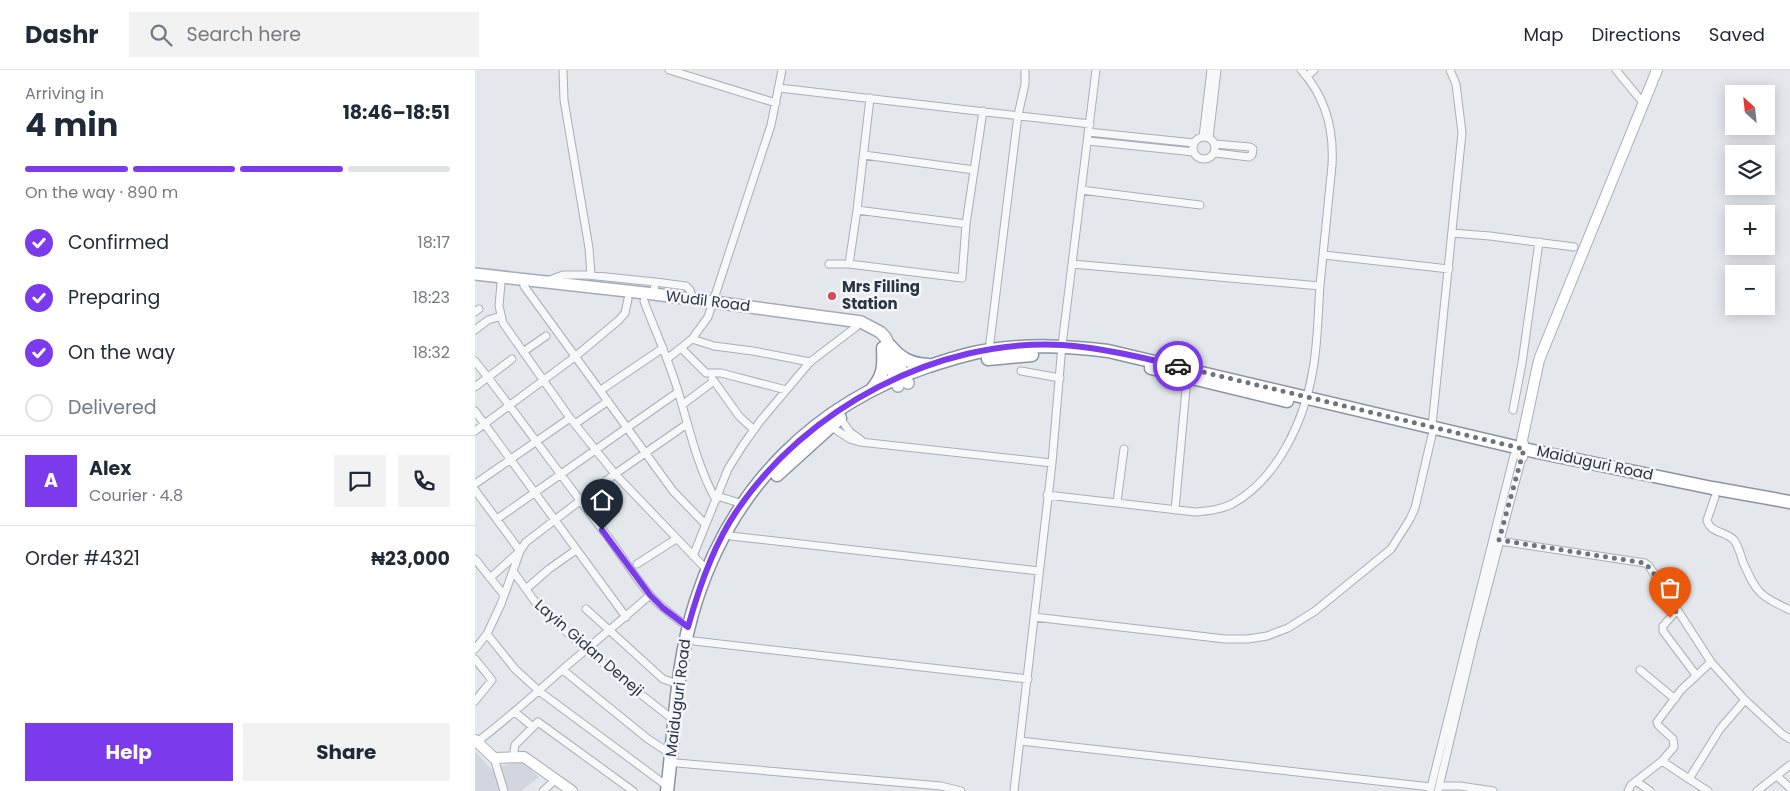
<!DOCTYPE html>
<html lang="en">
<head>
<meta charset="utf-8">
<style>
  :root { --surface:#fff; --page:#f2f2f3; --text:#1f2937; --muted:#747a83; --line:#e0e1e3; --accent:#7c3aed }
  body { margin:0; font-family:Poppins,sans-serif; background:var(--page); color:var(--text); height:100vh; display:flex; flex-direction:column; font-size:19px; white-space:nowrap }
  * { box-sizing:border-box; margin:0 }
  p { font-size:16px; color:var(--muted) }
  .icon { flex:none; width:28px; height:28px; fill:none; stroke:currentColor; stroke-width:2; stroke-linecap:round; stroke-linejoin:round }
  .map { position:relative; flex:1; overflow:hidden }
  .panel { display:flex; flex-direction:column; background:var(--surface); width:475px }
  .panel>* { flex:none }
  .needle { width:32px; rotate:333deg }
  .tools { position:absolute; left:1250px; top:15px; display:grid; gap:10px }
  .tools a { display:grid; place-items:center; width:50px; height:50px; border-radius:0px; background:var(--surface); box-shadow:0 2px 12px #0003; font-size:25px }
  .pin { position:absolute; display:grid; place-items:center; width:42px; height:42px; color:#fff; margin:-51px -21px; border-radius:50% 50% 50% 0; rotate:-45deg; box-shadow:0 0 5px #0007 }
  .pin .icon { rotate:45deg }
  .courier { position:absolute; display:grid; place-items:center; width:50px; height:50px; margin:-25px; border:4px solid #7c3aed; border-radius:50%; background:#fff; color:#222; box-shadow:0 1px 6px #0007 }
  .head em { font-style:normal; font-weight:700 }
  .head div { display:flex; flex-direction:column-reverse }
  .head { display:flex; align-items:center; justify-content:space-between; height:85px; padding:0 25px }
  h1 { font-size:32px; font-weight:700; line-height:38px }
  .bar { display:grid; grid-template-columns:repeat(4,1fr); gap:8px 5px; align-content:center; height:60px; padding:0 25px }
  .bar i { height:6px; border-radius:4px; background:var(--line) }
  .bar .selected { background:var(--accent) }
  .bar p { grid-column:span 4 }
  .line { display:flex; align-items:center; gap:12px; padding:0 25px; border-top:1px solid var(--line) }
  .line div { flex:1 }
  .round { display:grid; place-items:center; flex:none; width:52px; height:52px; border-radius:0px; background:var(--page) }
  ol { padding:0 25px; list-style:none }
  li { display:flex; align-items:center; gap:15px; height:55px }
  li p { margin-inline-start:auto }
  li .icon { padding:5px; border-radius:50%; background:var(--accent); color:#fff; stroke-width:4 }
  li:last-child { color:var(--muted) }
  li i { width:28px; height:28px; border:2px solid var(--line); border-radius:50% }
  .action { display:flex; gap:10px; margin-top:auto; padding:10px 25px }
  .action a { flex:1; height:58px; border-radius:0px; background:var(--accent); color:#fff; font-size:20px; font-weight:700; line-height:58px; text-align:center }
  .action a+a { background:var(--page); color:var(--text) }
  header { display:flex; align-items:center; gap:30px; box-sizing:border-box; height:70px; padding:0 25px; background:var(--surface); border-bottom:1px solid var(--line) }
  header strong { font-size:24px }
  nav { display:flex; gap:28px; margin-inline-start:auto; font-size:18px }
  .search { width:350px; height:45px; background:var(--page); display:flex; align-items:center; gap:12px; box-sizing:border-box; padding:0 18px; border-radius:0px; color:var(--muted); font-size:19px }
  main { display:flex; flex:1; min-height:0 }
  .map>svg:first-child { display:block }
</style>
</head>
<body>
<header>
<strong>Dashr</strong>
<div class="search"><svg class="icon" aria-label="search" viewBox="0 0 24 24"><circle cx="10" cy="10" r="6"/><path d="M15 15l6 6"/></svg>Search here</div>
<nav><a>Map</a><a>Directions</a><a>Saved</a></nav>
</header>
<main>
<section class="panel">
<div class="head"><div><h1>4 min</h1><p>Arriving in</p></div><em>18:46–18:51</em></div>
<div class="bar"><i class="selected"></i><i class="selected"></i><i class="selected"></i><i></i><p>On the way · 890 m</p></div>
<ol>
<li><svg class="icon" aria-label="check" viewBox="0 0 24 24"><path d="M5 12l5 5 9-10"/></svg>Confirmed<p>18:17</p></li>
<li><svg class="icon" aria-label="check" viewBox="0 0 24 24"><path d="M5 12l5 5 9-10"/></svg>Preparing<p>18:23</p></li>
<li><svg class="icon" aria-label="check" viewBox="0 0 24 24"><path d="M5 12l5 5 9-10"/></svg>On the way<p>18:32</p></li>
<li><i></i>Delivered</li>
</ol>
<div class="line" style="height:90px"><b class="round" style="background:var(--accent);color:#fff">A</b><div><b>Alex</b><p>Courier · 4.8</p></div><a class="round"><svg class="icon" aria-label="chat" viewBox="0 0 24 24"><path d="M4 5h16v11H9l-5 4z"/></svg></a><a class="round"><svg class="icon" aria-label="phone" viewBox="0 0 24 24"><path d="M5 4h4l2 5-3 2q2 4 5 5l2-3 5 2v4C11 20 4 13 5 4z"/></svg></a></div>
<div class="line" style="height:65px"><div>Order #4321</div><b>₦23,000</b></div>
<div class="action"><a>Help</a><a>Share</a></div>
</section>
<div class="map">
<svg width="1315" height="721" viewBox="0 0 1315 721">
  <rect width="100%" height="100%" fill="#e4e7ec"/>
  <!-- built -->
  <path fill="#d2d6de" d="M0 681 16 699 41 692H48L64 707 46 721H0Z"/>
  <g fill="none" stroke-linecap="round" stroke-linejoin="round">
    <defs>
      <path id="street" d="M88 0 89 30 114 178 116 205
        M194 0 301 33
        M1141 0 1169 34
        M832 6 839 0
        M304 18 615 54
        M395 28 382 140 491 154 508 41
        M613 62 719 73
        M718 78a11 11 0 1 1 22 0a11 11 0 1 1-22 0Z
        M728 67 736 0
        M734 68 742 0
        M613 71 719 82
        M740 83 774 87 777 85 778 79 775 77 740 74
        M389 85 499 100
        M606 120 725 135
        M977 163 1015 166 1099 177
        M849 185 974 199
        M354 194H374L487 208 491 154
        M374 194 382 140
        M597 194 845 216
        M72 211 88 205H112L180 212 179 224
        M180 212 211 216 215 220 218 229
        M26 213 24 236 28 253 95 348 140 404 232 500
        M49 216 198 421 230 454
        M169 231C180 261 194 290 203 321 214 357 222 396 241 430
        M0 242 4 239
        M0 260 13 250 26 246
        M217 269 239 276 278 281 335 292
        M206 278 231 303H246L311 320
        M514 280 543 45 550 14V0
        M48 282 71 266
        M192 289 217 269 233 247 296 55 307 0
        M0 291C46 349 88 409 133 467 147 486 160 507 175 525 186 538 200 547 213 557
        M546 301 585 308
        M239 311 264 346 279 360
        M0 317 37 289
        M126 320 188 278
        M207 335 239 311 237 309
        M1038 340 1047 293 1064 172
        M0 341 151 547
        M365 348 375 362 386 370
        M100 354 133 331
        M355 356 375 369 385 372 577 393
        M957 356 987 63 981 14 975 0
        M0 361 101 286 144 250 150 243 153 229
        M0 414 95 348
        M0 420 45 481 15 508
        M572 425 720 442C732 441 745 440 757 434 803 409 830 349 838 299 843 272 843 243 845 215 849 175 853 135 857 95 859 60 850 26 826 0
        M242 426 268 434
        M1240 427 1232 450C1235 463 1250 461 1259 470 1263 475 1266 486 1268 492 1282 524 1284 525 1315 540
        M642 432 649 379
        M700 440 712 308
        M22 449 203 322
        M256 466 564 501
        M1018 470 1170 493 1174 496 1236 592 1270 630 1307 664 1315 669
        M218 486 253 399 268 375 286 350 335 292 381 257
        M0 489 29 525
        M162 494 201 469
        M38 501 45 481 51 472 140 404 212 354
        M51 519 74 499 101 480
        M111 539 188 609 203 614
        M1202 540 1188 556V561L1221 605
        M559 547 750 569H773L792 566 813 558 840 541 916 479 935 449 940 438 957 365
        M210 570 553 609
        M0 579 12 564
        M0 589 17 610 0 631
        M88 600 173 669 196 684
        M1165 600 1200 629
        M41 643 58 657
        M545 671 956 717
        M2 672C32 649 59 625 87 600 116 575 146 551 175 525
        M38 687 40 675 63 652 158 721
        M19 688 29 721
        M1187 691 1214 709 1245 659 1270 630
        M202 693 466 716 486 721
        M1302 706 1315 718
        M1214 709 1233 721
        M1161 711 1175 721
        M192 716 64 621 40 599 12 564 26 534 38 501 66 540 154 615 200 651
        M965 716H985L1018 721
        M68 721 81 709
        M539 721 577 393 587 275 621 0
        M955 721 1039 385
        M963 721 999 569 1047 387
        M1153 721 1156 715 1187 691 1199 677 1198 669 1183 655 1182 652 1206 620 1236 592
        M1282 721 1315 695"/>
      <path id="secondary" d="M1047 387 1049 379 1047 370 1064 290 1182 0
        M0 670 19 688 49 687 97 721"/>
      <path id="primary" d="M0 204 179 224 386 252 405 262 410 267 433 313
        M409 281 423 316"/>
      <path id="highway" d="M415 276C426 289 436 294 453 295
        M513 289 557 285
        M676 298 812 331
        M397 319C409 306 409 295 408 278
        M302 405 365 348
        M192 721C200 658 201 592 221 531 258 416 340 334 454 296 474 290 495 282 516 280 557 274 593 276 633 281L1049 379 1237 418 1315 432"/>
    </defs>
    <!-- street casing -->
    <use href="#street" stroke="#a9aeb7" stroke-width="9"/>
    <!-- secondary casing -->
    <use href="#secondary" stroke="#a9aeb7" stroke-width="12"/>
    <!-- primary casing -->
    <use href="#primary" stroke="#a3abb8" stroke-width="14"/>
    <!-- highway casing -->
    <use href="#highway" stroke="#8b94a3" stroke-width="15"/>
    <!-- street -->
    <use href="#street" stroke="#f7f8fa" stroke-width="7"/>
    <!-- secondary -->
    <use href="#secondary" stroke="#fff" stroke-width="10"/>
    <!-- primary -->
    <use href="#primary" stroke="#fff" stroke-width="11"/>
    <!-- highway -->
    <use href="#highway" stroke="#fff" stroke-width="12"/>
  </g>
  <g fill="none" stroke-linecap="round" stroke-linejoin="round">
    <!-- done -->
    <path stroke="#6c737f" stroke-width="5" stroke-dasharray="0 9" d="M703 296 1049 379 1024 470 1170 493 1177 501 1202 540 1195 548"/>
    <!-- route -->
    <path stroke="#7c3aed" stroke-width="6" d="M127 460 175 525 188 538 213 557C224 517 238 476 261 442 331 338 462 268 588 275 627 278 665 287 703 296"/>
  </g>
  <!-- markers -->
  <circle fill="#d1495b" stroke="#f4f6f9" stroke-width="2" cx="357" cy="226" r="5"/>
  <g text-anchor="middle" stroke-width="5" stroke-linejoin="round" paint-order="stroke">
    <!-- poi labels -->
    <g font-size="15" font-weight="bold" fill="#2b3445" stroke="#f4f6f9" text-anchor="start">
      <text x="367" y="222">Mrs Filling<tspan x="367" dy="17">Station</tspan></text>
    </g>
    <!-- street labels -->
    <g font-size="15" fill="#2b3445" stroke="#f4f6f9">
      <text transform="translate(233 231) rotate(7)" y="5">Wudil Road</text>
      <text transform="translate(1120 393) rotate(12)" y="5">Maiduguri Road</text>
      <text transform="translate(114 578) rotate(41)" y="5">Layin Gidan Deneji</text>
      <text transform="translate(203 628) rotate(-83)" y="5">Maiduguri Road</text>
    </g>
  </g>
</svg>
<div class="tools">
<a><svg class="needle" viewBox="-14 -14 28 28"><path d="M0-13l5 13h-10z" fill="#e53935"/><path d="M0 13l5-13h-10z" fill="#747a83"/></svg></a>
<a><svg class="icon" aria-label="layers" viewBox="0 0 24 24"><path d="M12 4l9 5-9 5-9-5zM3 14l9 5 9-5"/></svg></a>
<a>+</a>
<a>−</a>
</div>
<div class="pin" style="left:1195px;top:548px;background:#ea580c"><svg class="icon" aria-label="bag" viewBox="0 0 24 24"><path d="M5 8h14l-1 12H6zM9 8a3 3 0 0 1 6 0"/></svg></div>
<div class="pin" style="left:127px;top:460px;background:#1f2937"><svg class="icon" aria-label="home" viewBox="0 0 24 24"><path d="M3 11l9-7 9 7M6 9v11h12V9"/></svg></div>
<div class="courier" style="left:703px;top:296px"><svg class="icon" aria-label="car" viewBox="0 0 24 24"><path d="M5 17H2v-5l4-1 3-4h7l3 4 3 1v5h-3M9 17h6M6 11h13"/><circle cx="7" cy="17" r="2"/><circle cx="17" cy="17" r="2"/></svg></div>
</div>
</main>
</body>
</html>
